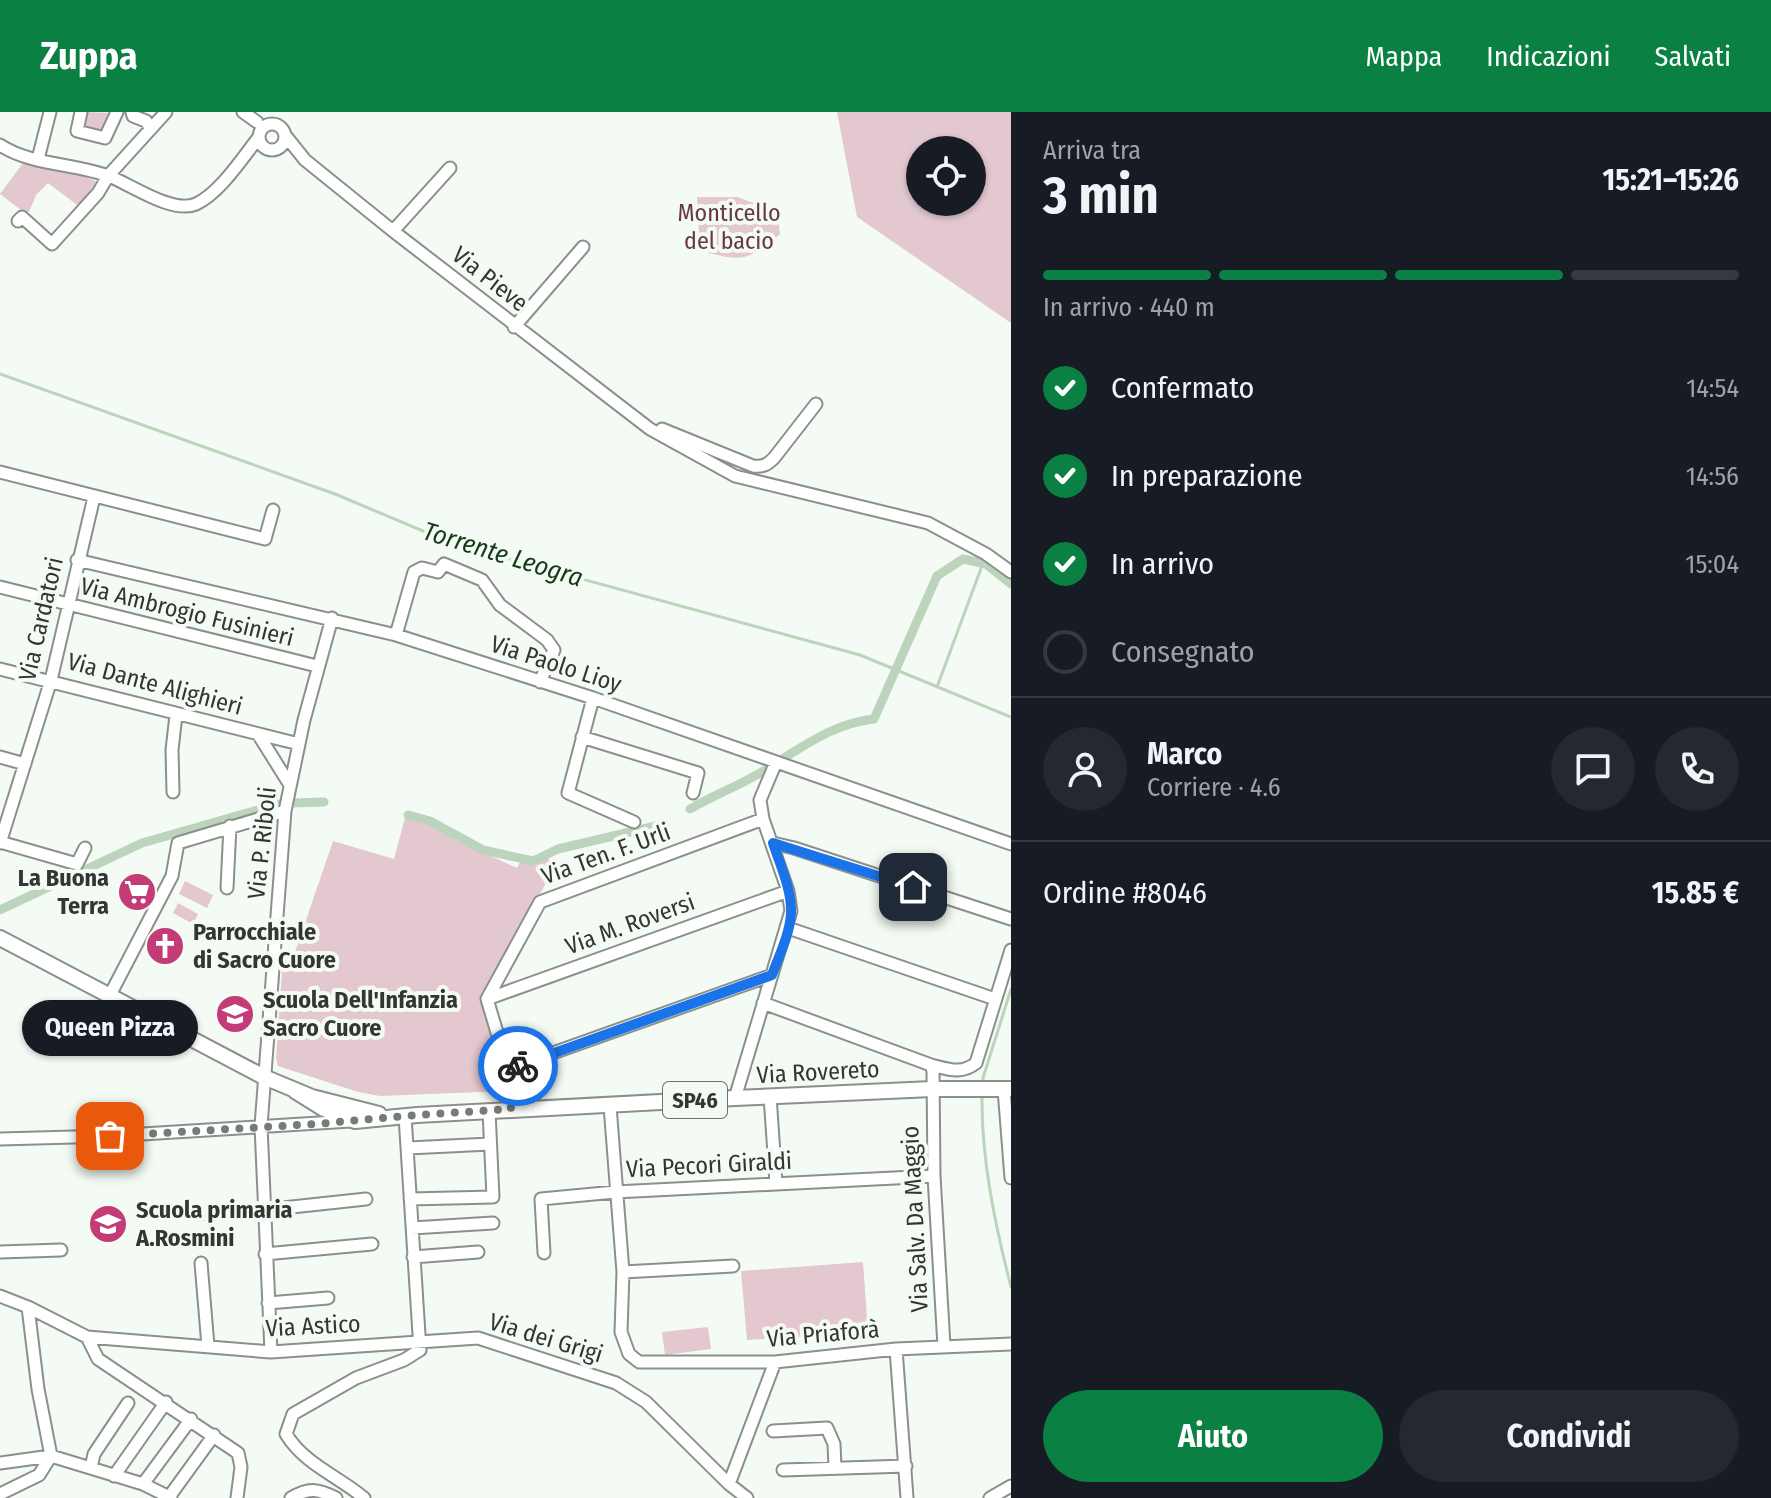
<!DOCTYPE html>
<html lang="it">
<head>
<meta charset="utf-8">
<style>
  :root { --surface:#171b24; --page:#242831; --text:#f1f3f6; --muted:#9ea1a6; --line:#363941; --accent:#0b8043 }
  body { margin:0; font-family:"Fira Sans Condensed",sans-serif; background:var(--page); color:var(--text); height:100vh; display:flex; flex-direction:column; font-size:30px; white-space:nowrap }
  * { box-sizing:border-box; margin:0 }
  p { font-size:26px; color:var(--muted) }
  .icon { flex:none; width:44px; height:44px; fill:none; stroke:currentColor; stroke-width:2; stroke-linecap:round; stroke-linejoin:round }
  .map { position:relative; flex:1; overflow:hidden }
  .panel { display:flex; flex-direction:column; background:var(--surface); width:760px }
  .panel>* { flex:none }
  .controls { position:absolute; left:906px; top:24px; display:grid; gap:16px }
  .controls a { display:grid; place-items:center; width:80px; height:80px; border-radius:50%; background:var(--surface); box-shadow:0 2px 6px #0004; font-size:40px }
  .pin { position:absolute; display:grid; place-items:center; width:68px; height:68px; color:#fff; margin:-34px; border-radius:16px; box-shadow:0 4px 12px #0006 }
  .courier { position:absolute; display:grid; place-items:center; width:80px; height:80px; margin:-40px; border:6px solid #1a73e8; border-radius:50%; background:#fff; color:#222; box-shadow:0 2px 10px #0007 }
  .bubble { position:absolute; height:56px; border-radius:28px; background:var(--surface); box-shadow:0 2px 6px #0004; font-size:26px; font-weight:700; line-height:56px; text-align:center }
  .headline em { font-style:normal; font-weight:700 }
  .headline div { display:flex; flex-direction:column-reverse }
  .headline { display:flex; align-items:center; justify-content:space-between; height:136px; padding:0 32px }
  h1 { font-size:52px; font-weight:700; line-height:60px }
  .bar { display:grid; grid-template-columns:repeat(4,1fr); gap:12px 8px; align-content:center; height:96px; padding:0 32px }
  .bar i { height:10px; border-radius:6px; background:var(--line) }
  .bar .selected { background:var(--accent) }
  .bar p { grid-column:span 4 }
  .line { display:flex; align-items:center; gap:20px; padding:0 32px; border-top:2px solid var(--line) }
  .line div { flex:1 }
  .round { display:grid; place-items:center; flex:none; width:84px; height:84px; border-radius:42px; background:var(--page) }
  ol { padding:0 32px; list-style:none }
  li { display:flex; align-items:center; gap:24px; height:88px }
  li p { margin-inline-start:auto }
  li .icon { padding:8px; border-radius:50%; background:var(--accent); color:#fff; stroke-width:4 }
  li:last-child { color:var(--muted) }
  li i { width:44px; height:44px; border:4px solid var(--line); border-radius:50% }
  .cta { display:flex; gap:16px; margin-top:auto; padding:16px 32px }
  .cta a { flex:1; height:92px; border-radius:48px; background:var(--accent); color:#fff; font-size:32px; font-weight:700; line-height:92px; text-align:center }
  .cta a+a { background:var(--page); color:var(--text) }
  header { display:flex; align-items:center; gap:48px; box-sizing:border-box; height:112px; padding:0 40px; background:var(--accent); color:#fff }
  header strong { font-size:38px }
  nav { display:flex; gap:44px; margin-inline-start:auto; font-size:28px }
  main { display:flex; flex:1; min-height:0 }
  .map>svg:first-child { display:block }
</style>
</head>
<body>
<header>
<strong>Zuppa</strong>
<nav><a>Mappa</a><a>Indicazioni</a><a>Salvati</a></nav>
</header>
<main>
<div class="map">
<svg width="1011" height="1386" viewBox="0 0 1011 1386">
  <rect width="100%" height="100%" fill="#f4fbf4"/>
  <!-- green -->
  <path fill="#e3c8d0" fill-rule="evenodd" d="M85 0 112 1 105 19 82 13Z
    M837 0H1011V211L857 105ZM920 38H972V90H920Z
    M23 51 75 61 96 69 81 96 48 71 36 83 29 100 21 98 0 82Z
    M697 85H737L777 99 780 122C752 145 746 151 709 141L699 123Z
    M406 702 435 713 455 728 517 756 521 748 547 746 557 752 480 888 507 962 506 979 380 984 358 980 278 954 276 947 282 860 290 852 298 832 295 831 298 817H303L333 729 394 747Z
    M185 769 213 783 207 796 179 782Z
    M178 791 198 802 193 812 173 801Z
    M863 1150 868 1220 747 1228 741 1159Z
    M708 1215 711 1237 665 1243 662 1220Z"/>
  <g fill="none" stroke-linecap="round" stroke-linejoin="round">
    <!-- stream -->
    <path stroke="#bcd4bc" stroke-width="3" d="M0 262 335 382 454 432 860 543 1011 605
      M937 575 983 451
      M983 974V966L1011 877
      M982 982C981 1046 995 1113 1011 1175"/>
    <!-- canal -->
    <path stroke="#bcd4bc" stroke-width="9" d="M779 649C810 630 837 611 874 607L937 464 963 447 986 452 1011 472
      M292 691 324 690
      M690 697C717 681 747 671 773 653
      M408 703 430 709 483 738 533 749 558 737 664 712
      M0 798 142 731 279 692"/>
    <defs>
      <path id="minor" d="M81 0 77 19 105 26 117 0
        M132 0 133 4 146 9 151 17
        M243 0 257 10
        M259 25a13 13 0 1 1 26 0a13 13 0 1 1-26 0Z
        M285 23 305 48 393 119 650 317 735 364 928 411 986 442 1011 460
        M0 33C32 54 76 51 111 65 133 74 173 102 196 92 220 81 243 45 259 25
        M38 47 50 0
        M18 109 22 105 52 132 98 81 108 64 166 0
        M393 119 450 56
        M514 215 583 135
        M662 317 753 354C763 355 767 353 774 346L816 292
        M0 360 265 427 273 398
        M77 448 396 523 593 586 1011 732
        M0 475 317 554
        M396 523 414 460 422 456 438 460 444 452 482 468 500 493 547 528 554 538 540 570
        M0 557 299 632
        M593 586 568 681 634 710
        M258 622 290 673
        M582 625 698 661 693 681
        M0 645 25 652
        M173 680 172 638 176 603
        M0 730 77 752 85 736
        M0 731 51 568 94 385
        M773 731 794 736 1011 807
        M227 776 230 714
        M788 816 995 887
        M110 883 172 764 178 731 285 699
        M487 887 788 779
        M763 891 931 953 933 959 934 1064 944 1234
        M931 953C948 957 961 963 976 951L1011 838
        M508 957 772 863
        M1004 977 1011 1066
        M770 984 776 1071
        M735 986 791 799 788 779 763 707 760 688 776 650
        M610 994 623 1160 621 1220 629 1242 639 1250H775L896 1237 1011 1232
        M511 997 508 957 487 887 540 790 763 707
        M0 1027 110 1024 351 1009
        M408 1036 490 1032
        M410 1087 493 1085 489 999
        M199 1102 264 1098 366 1087
        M412 1116 493 1111
        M0 1140 61 1138
        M544 1141 541 1087 615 1080 934 1064
        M265 1142 372 1132
        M413 1145 478 1140
        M201 1151 208 1234
        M623 1160 733 1154
        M0 1184 28 1195 38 1277 51 1344 39 1363 0 1382
        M268 1191 328 1186
        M28 1195 87 1225 271 1240 478 1226 616 1271 646 1290 729 1372 747 1386
        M87 1225 98 1247 238 1341 241 1355 237 1386
        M896 1237 907 1386
        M271 1240 261 1014 285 699 304 608 332 506
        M773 1319 827 1316 834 1332 835 1355
        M0 1351 51 1344 143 1372 171 1386
        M91 1356 94 1342 128 1291
        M783 1358 906 1354
        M114 1364 166 1290
        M143 1372 191 1307
        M729 1372 775 1250
        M169 1385 214 1323
        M291 1386C309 1375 318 1377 336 1386
        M364 1386C338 1364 304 1352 286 1322L293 1302 356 1266 404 1248 420 1238 405 1004
        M990 1386 1011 1374"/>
      <path id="major" d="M0 826 264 965 312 985 379 1002
        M295 979 324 997 355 1009 417 1003 735 986 932 977H1011"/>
    </defs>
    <!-- minor casing -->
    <use href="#minor" stroke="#8a908a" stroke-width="15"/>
    <!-- major casing -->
    <use href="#major" stroke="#8a908a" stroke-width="18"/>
    <!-- minor -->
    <use href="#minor" stroke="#fff" stroke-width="11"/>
    <!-- major -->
    <use href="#major" stroke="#fff" stroke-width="14"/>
  </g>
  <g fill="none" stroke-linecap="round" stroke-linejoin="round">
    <!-- done -->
    <path stroke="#777b77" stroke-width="8" stroke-dasharray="0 14.4" d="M110 1024 316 1012 417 1003 511 997 508 957 518 954"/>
    <!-- route -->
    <path stroke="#1a73e8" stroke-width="10" d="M518 954 772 863C779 844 790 822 791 801 792 778 780 753 773 731L913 775"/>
  </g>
  <!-- icons -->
  <defs>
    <symbol id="supermarket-disc" viewBox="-11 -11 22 22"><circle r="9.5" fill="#c33b77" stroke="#f4fbf4"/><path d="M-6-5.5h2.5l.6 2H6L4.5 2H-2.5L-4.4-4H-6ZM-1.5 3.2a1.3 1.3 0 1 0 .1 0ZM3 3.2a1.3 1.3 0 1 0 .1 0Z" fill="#fff"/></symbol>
    <symbol id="church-disc" viewBox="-11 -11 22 22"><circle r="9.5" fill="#c33b77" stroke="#f4fbf4"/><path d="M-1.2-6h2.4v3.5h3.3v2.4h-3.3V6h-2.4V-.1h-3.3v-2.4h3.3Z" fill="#fff"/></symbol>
    <symbol id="school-disc" viewBox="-11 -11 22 22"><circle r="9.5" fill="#c33b77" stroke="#f4fbf4"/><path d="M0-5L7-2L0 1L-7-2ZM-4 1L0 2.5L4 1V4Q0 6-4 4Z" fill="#fff"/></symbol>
  </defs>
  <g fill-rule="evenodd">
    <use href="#supermarket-disc" x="115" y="758" width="44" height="44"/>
    <use href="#church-disc" x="143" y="812" width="44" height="44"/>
    <use href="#school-disc" x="213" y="880" width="44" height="44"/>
    <use href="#school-disc" x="86" y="1090" width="44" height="44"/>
  </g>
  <g text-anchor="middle" stroke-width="8" stroke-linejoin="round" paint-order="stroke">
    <!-- shield labels -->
    <rect fill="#f4fbf4" stroke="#6d716d" stroke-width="2" x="663" y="970" width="64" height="36" rx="6"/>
    <g font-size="22" font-weight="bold" fill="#333633">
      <text x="695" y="996">SP46</text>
    </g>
    <!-- park labels -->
    <g font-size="24" fill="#68384a" stroke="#f4fbf4">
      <text x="729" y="109">Monticello<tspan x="729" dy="28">del bacio</tspan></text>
    </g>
    <!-- street labels -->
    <g font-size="24" fill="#333633" stroke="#f4fbf4">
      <text transform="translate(490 167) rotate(38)" y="8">Via Pieve</text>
      <text transform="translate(187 500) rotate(14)" y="8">Via Ambrogio Fusinieri</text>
      <text transform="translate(41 507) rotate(-77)" y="8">Via Cardatori</text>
      <text transform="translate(556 552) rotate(18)" y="8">Via Paolo Lioy</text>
      <text transform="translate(155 572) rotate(15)" y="8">Via Dante Alighieri</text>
      <text transform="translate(262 731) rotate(-84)" y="8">Via P. Riboli</text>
      <text transform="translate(606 742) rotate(-20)" y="8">Via Ten. F. Urli</text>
      <text transform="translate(630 812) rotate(-20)" y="8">Via M. Roversi</text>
      <text transform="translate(818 960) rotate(-3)" y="8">Via Rovereto</text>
      <text transform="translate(709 1053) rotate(-3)" y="8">Via Pecori Giraldi</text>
      <text transform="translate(915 1107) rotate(-93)" y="8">Via Salv. Da Maggio</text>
      <text transform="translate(313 1214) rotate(-3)" y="8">Via Astico</text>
      <text transform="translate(823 1222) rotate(-5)" y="8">Via Priaforà</text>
      <text transform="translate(546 1226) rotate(17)" y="8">Via dei Grigi</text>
    </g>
    <!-- poi labels -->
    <g font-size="24" font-weight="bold" fill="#333633" stroke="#f4fbf4" text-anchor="start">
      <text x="109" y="774" text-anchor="end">La Buona<tspan x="109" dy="28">Terra</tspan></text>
      <text x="193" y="828">Parrocchiale<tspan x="193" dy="28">di Sacro Cuore</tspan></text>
      <text x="263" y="896">Scuola Dell'Infanzia<tspan x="263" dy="28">Sacro Cuore</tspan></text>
      <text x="136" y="1106">Scuola primaria<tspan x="136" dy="28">A.Rosmini</tspan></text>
    </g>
    <!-- water labels -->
    <g font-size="26" font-style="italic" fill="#163a17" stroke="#f4fbf4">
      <text transform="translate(503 442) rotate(17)" y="9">Torrente Leogra</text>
    </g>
  </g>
</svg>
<div class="controls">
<a><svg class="icon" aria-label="locate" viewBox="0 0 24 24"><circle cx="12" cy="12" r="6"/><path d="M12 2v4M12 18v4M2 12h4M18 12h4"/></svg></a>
</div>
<div class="pin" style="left:110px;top:1024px;background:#ea580c"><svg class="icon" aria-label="bag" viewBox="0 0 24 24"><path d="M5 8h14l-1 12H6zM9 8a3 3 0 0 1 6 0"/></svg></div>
<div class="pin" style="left:913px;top:775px;background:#1f2937"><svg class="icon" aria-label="home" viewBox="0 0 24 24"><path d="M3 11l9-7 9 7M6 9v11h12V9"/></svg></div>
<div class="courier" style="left:518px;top:954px"><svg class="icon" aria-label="bike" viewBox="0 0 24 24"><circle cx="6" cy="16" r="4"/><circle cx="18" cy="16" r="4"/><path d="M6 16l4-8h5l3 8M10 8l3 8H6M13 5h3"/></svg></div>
<div class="bubble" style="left:22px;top:888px;width:176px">Queen Pizza</div>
</div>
<section class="panel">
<div class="headline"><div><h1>3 min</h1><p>Arriva tra</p></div><em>15:21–15:26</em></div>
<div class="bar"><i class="selected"></i><i class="selected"></i><i class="selected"></i><i></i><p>In arrivo · 440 m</p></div>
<ol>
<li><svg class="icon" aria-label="check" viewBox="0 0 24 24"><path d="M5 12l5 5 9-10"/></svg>Confermato<p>14:54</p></li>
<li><svg class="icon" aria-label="check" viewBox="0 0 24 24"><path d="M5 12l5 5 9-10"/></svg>In preparazione<p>14:56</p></li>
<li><svg class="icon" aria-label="check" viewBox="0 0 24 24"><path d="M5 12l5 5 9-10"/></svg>In arrivo<p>15:04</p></li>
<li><i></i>Consegnato</li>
</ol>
<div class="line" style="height:144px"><a class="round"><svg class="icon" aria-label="person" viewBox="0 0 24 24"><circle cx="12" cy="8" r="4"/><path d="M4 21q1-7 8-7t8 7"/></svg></a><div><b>Marco</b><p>Corriere · 4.6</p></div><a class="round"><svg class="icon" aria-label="chat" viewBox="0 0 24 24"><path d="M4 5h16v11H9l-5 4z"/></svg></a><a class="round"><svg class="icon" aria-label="phone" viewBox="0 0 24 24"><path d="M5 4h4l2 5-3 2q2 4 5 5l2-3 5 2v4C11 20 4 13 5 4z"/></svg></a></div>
<div class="line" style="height:104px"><div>Ordine #8046</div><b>15.85 €</b></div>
<div class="cta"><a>Aiuto</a><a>Condividi</a></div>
</section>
</main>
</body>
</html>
